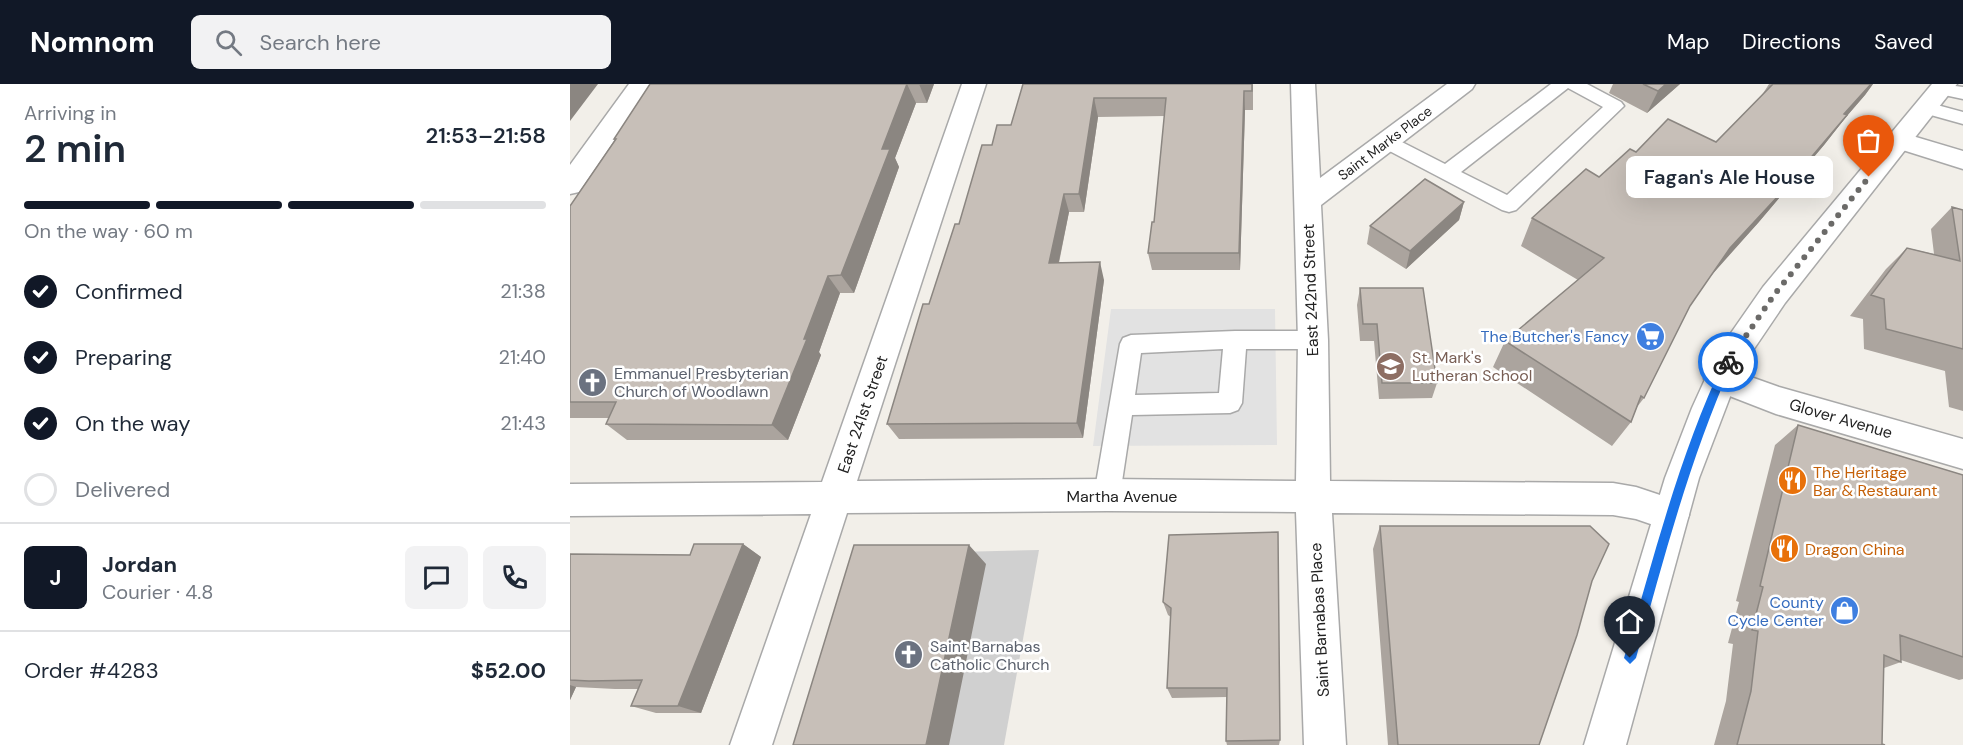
<!DOCTYPE html>
<html lang="en">
<head>
<meta charset="utf-8">
<style>
  :root { --surface:#fff; --page:#f2f2f3; --text:#1f2937; --muted:#747a83; --line:#e0e1e3; --accent:#111827 }
  body { margin:0; font-family:"DM Sans",sans-serif; background:var(--page); color:var(--text); height:100vh; display:flex; flex-direction:column; font-size:22px; white-space:nowrap }
  * { box-sizing:border-box; margin:0 }
  p { font-size:20px; color:var(--muted) }
  .icon { flex:none; width:33px; height:33px; fill:none; stroke:currentColor; stroke-width:2; stroke-linecap:round; stroke-linejoin:round }
  .map { position:relative; flex:1; overflow:hidden }
  .side { display:flex; flex-direction:column; background:var(--surface); width:570px }
  .side>* { flex:none }
  .pin { position:absolute; display:grid; place-items:center; width:51px; height:51px; color:#fff; margin:-62px -26px; border-radius:50% 50% 50% 0; rotate:-45deg; box-shadow:0 0 6px #0007 }
  .pin .icon { rotate:45deg }
  .courier { position:absolute; display:grid; place-items:center; width:60px; height:60px; margin:-30px; border:4px solid #1a73e8; border-radius:50%; background:#fff; color:#222; box-shadow:0 2px 8px #0007 }
  .bubble { position:absolute; height:42px; border-radius:9px; background:var(--surface); box-shadow:0 6px 24px #0002; font-size:20px; font-weight:600; line-height:42px; text-align:center }
  .overview em { font-style:normal; font-weight:600 }
  .overview div { display:flex; flex-direction:column-reverse }
  .overview { display:flex; align-items:center; justify-content:space-between; height:102px; padding:0 24px }
  h1 { font-size:39px; font-weight:600; line-height:45px }
  .bar { display:grid; grid-template-columns:repeat(4,1fr); gap:9px 6px; align-content:center; height:72px; padding:0 24px }
  .bar i { height:8px; border-radius:4px; background:var(--line) }
  .bar .selected { background:var(--accent) }
  .bar p { grid-column:span 4 }
  .line { display:flex; align-items:center; gap:15px; padding:0 24px; border-top:2px solid var(--line) }
  .line div { flex:1 }
  .round { display:grid; place-items:center; flex:none; width:63px; height:63px; border-radius:9px; background:var(--page) }
  ol { padding:0 24px; list-style:none }
  li { display:flex; align-items:center; gap:18px; height:66px }
  li p { margin-inline-start:auto }
  li .icon { padding:6px; border-radius:50%; background:var(--accent); color:#fff; stroke-width:4 }
  li:last-child { color:var(--muted) }
  li i { width:33px; height:33px; border:3px solid var(--line); border-radius:50% }
  header { display:flex; align-items:center; gap:36px; box-sizing:border-box; height:84px; padding:0 30px; background:var(--accent); color:#fff }
  header strong { font-size:28px }
  nav { display:flex; gap:33px; margin-inline-start:auto; font-size:21px }
  .search { width:420px; height:54px; background:var(--page); display:flex; align-items:center; gap:15px; box-sizing:border-box; padding:0 21px; border-radius:9px; color:var(--muted); font-size:22px }
  main { display:flex; flex:1; min-height:0 }
  .map>svg:first-child { display:block }
</style>
</head>
<body>
<header>
<strong>Nomnom</strong>
<div class="search"><svg class="icon" aria-label="search" viewBox="0 0 24 24"><circle cx="10" cy="10" r="6"/><path d="M15 15l6 6"/></svg>Search here</div>
<nav><a>Map</a><a>Directions</a><a>Saved</a></nav>
</header>
<main>
<section class="side">
<div class="overview"><div><h1>2 min</h1><p>Arriving in</p></div><em>21:53–21:58</em></div>
<div class="bar"><i class="selected"></i><i class="selected"></i><i class="selected"></i><i></i><p>On the way · 60 m</p></div>
<ol>
<li><svg class="icon" aria-label="check" viewBox="0 0 24 24"><path d="M5 12l5 5 9-10"/></svg>Confirmed<p>21:38</p></li>
<li><svg class="icon" aria-label="check" viewBox="0 0 24 24"><path d="M5 12l5 5 9-10"/></svg>Preparing<p>21:40</p></li>
<li><svg class="icon" aria-label="check" viewBox="0 0 24 24"><path d="M5 12l5 5 9-10"/></svg>On the way<p>21:43</p></li>
<li><i></i>Delivered</li>
</ol>
<div class="line" style="height:108px"><b class="round" style="background:var(--accent);color:#fff">J</b><div><b>Jordan</b><p>Courier · 4.8</p></div><a class="round"><svg class="icon" aria-label="chat" viewBox="0 0 24 24"><path d="M4 5h16v11H9l-5 4z"/></svg></a><a class="round"><svg class="icon" aria-label="phone" viewBox="0 0 24 24"><path d="M5 4h4l2 5-3 2q2 4 5 5l2-3 5 2v4C11 20 4 13 5 4z"/></svg></a></div>
<div class="line" style="height:78px"><div>Order #4283</div><b>$52.00</b></div>
</section>
<div class="map">
<svg width="1393" height="661" viewBox="0 0 1393 661">
  <rect width="100%" height="100%" fill="#f2efe9"/>
  <!-- religious -->
  <path fill="#d0d0d0" d="M469 466 434 661H247L301 470Z"/>
  <!-- parking -->
  <path fill="#e2e2e2" d="M541 225H705L707 361 523 362Z"/>
  <g fill="none" stroke-linecap="round" stroke-linejoin="round">
    <defs>
      <path id="service" d="M981 0H1017L1051 18 1054 22 946 126 939 128 932 126 810 62 808 58 810 54H824L875 80ZM998 4 1033 23 937 111 891 88Z
        M1369 0 1393 3V15L1365 9 1362 5Z
        M1356 18 1393 28V40L1350 28 1347 24 1350 20Z
        M665 247H743L751 250 754 256 751 262 743 265H676L672 319 668 326 660 329 562 331 550 411 546 419 537 423 528 419 524 411 550 260 553 254 561 251ZM653 265 649 309 565 311 571 269Z"/>
      <path id="minor" d="M59 0H83L9 108 0 110V81Z
        M392 0H416L287 397 537 395 726 397 728 256 721 0H745L750 94 877 0H905L902 5 751 121 758 256 760 397 1043 399 1066 403 1114 419 1119 431 1114 443 1101 447 1066 435 1043 431 762 429 776 661H734L726 428 537 427 277 429 202 661H160L241 430 0 432V400L252 398Z
        M1329 48 1393 67V85L1320 62 1316 56 1320 50Z
        M1150 282 1209 303 1393 355V385L1206 330 1139 304 1134 295 1139 286Z"/>
      <path id="tertiary" d="M1362 0H1387L1215 219 1171 284 1129 394 1056 661H1014L1095 394 1122 324 1147 269 1193 203Z"/>
    </defs>
    <!-- service casing -->
    <use href="#service" stroke="#a9a9a9" stroke-width="3"/>
    <!-- minor casing -->
    <use href="#minor" stroke="#a9a9a9" stroke-width="3"/>
    <!-- tertiary casing -->
    <use href="#tertiary" stroke="#a9a9a9" stroke-width="3"/>
    <!-- service -->
    <use href="#service" fill="#fff" fill-rule="evenodd"/>
    <!-- minor -->
    <use href="#minor" fill="#fff" fill-rule="evenodd"/>
    <!-- tertiary -->
    <use href="#tertiary" fill="#fff" fill-rule="evenodd"/>
  </g>
  <!-- wall -->
  <path fill="#aba49e" d="M80 0H364L357 19H346L325 74 329 83 284 209H270L249 268 251 271 218 356H57L36 340 39 334H0V122L45 56 44 55Z
    M453 0H683V26H675L670 186H582L578 169 584 138 595 32 528 33 514 128H499L489 179 534 196 513 354 329 355 317 340 389 140 422 61 441 41Z
    M1043 0H1110L1077 29 1039 9Z
    M1199 0H1303L1295 11 1276 33 1254 61 1188 139 1143 188 1120 222 1074 314 1067 323 1061 338 1042 362 923 283 935 257 1008 196 951 162 962 134 1029 93 1146 58 1192 11Z
    M894 118 889 136 836 185 797 160 800 142Z
    M1382 123 1393 126V327L1379 323 1375 287 1294 265 1293 235 1280 232 1316 185 1337 164 1364 170 1361 145Z
    M790 204 867 299 862 314 809 315 804 257H790L787 221Z
    M1228 341 1393 391V595L1389 596 1331 576V578L1314 584 1312 660 1315 661H1144L1156 617 1163 560 1158 559 1169 518 1166 517 1205 361Z
    M810 442 1022 497 969 661H818L803 465Z
    M599 451 710 656 709 661H657L656 657 657 613 602 614 597 604 601 533 598 531 593 518Z
    M173 460 191 473 131 629H86L61 622 68 605H45L6 603 0 616V470L120 471Z"/>
  <!-- shaded-wall -->
  <path fill="#8b8681" d="M0 0H28L0 37Z
    M337 0 346 19 325 74 329 83 284 209 271 191 312 65Z
    M349 0H364L357 19Z
    M1096 0H1110L1077 29 1088 7Z
    M1301 0H1303L1295 11 1276 33 1254 61 1188 139 1140 193 1160 164 1274 30Z
    M674 7 675 26 670 186 669 169Z
    M524 14 528 33 514 128 509 110Z
    M494 110 499 128 485 196 479 179Z
    M894 118 889 136 836 185 840 167Z
    M530 178 534 196 513 354 507 339Z
    M258 192 270 209 249 268 251 271 218 356 202 341Z
    M173 460 191 473 131 629 108 622Z
    M399 461 416 480 379 661H356Z
    M0 601 6 603 0 616Z"/>
  <!-- building -->
  <path fill="#c7bfb8" stroke="#8b8681" stroke-width="1.5" d="M80 0H349H337L312 65H320L271 191 258 192 234 255H237L202 341 36 340 46 318H0V122L46 55H44Z
    M453 0H682V7H674L669 169H578L582 138H584L596 14H524L509 110H494L479 179 530 178 507 339 317 340 353 220H359L385 140H389L412 61H422L427 41H441Z
    M1073 0H1096L1088 7Z
    M1203 0H1301L1274 30 1277 31 1210 110 1160 164 1120 222 1074 314 1071 312 1061 338 935 257 1034 174 962 134 1016 85 1029 93 1060 65 1066 68 1098 35 1146 58Z
    M855 95 894 118 840 167 800 142Z
    M1382 123 1393 126V265L1316 245 1314 215 1301 211 1337 164 1390 177Z
    M790 204H853L867 299H812L807 240H793Z
    M1228 341 1393 391V573L1330 551 1331 578 1314 571 1312 660 1315 661H1167L1181 607 1188 547 1182 546 1193 503 1190 502Z
    M810 442H1020L1039 460 1022 497 1007 551 969 661H828Z
    M708 448 710 656 656 657 657 604H597L601 524 593 518 599 451Z
    M124 460H173L108 622H61L72 596 19 597 0 596V470L120 471Z
    M284 461H399L356 661H223Z"/>
  <!-- route -->
  <path fill="#1a73e8" d="M1158 274 1163 278C1120 373 1094 474 1066 574L1060 580 1054 574C1084 474 1109 370 1155 275Z"/>
  <g fill="none" stroke-linecap="round" stroke-linejoin="round">
    <!-- done -->
    <path stroke="#6b6a68" stroke-width="6" stroke-dasharray="0 10.8" d="M1158 278 1204 211 1299 93"/>
  </g>
  <!-- icons -->
  <defs>
    <symbol id="supermarket-disc" viewBox="-11 -11 22 22"><circle r="9.5" fill="#3f7fe0" stroke="#fff"/><path d="M-6-5.5h2.5l.6 2H6L4.5 2H-2.5L-4.4-4H-6ZM-1.5 3.2a1.3 1.3 0 1 0 .1 0ZM3 3.2a1.3 1.3 0 1 0 .1 0Z" fill="#fff"/></symbol>
    <symbol id="school-disc" viewBox="-11 -11 22 22"><circle r="9.5" fill="#8d6e63" stroke="#fff"/><path d="M0-5L7-2L0 1L-7-2ZM-4 1L0 2.5L4 1V4Q0 6-4 4Z" fill="#fff"/></symbol>
    <symbol id="church-disc" viewBox="-11 -11 22 22"><circle r="9.5" fill="#6b7280" stroke="#fff"/><path d="M-1.2-6h2.4v3.5h3.3v2.4h-3.3V6h-2.4V-.1h-3.3v-2.4h3.3Z" fill="#fff"/></symbol>
    <symbol id="restaurant-disc" viewBox="-11 -11 22 22"><circle r="9.5" fill="#e8710a" stroke="#fff"/><path d="M-5-6h1v4h1v-4h1v4h1v-4h1v5L-1.5 .5V6h-2V.5L-5-1ZM5-6V6H3V1.5H1.5Q1.5-4 5-6Z" fill="#fff"/></symbol>
    <symbol id="shop-disc" viewBox="-11 -11 22 22"><circle r="9.5" fill="#3f7fe0" stroke="#fff"/><path d="M-5-2.5h2.3a2.7 3.5 0 0 1 5.4 0H5L5.5 6h-11ZM-1.5-2.5h3a1.5 2.3 0 0 0-3 0Z" fill="#fff"/></symbol>
  </defs>
  <g fill-rule="evenodd">
    <use href="#supermarket-disc" x="1064" y="236" width="33" height="33"/>
    <use href="#school-disc" x="804" y="266" width="33" height="33"/>
    <use href="#church-disc" x="6" y="282" width="33" height="33"/>
    <use href="#restaurant-disc" x="1206" y="380" width="33" height="33"/>
    <use href="#restaurant-disc" x="1198" y="448" width="33" height="33"/>
    <use href="#shop-disc" x="1258" y="510" width="33" height="33"/>
    <use href="#church-disc" x="322" y="554" width="33" height="33"/>
  </g>
  <g text-anchor="middle" stroke-width="5" stroke-linejoin="round" paint-order="stroke">
    <!-- far-street labels -->
    <g font-size="14" fill="#222" stroke="#fff">
      <text transform="translate(815 59) rotate(-37)" y="5">Saint Marks Place</text>
    </g>
    <!-- street labels -->
    <g font-size="16" fill="#222" stroke="#fff">
      <text transform="translate(740 206) rotate(-92)" y="6">East 242nd Street</text>
      <text transform="translate(292 330) rotate(-71)" y="6">East 241st Street</text>
      <text transform="translate(1271 334) rotate(16)" y="6">Glover Avenue</text>
      <text x="552" y="418">Martha Avenue</text>
      <text transform="translate(749 536) rotate(-93)" y="6">Saint Barnabas Place</text>
    </g>
    <!-- shop labels -->
    <g font-size="16" fill="#366cbe" stroke="#fff" text-anchor="end">
      <text x="1059" y="258">The Butcher's Fancy</text>
      <text x="1254" y="524">County<tspan x="1254" dy="18">Cycle Center</tspan></text>
    </g>
    <!-- education labels -->
    <g font-size="16" fill="#785e54" stroke="#fff" text-anchor="start">
      <text x="842" y="279">St. Mark's<tspan x="842" dy="18">Lutheran School</tspan></text>
    </g>
    <!-- worship labels -->
    <g font-size="16" fill="#5b616d" stroke="#fff" text-anchor="start">
      <text x="44" y="295">Emmanuel Presbyterian<tspan x="44" dy="18">Church of Woodlawn</tspan></text>
      <text x="360" y="568">Saint Barnabas<tspan x="360" dy="18">Catholic Church</tspan></text>
    </g>
    <!-- food labels -->
    <g font-size="16" fill="#c56008" stroke="#fff" text-anchor="start">
      <text x="1243" y="394">The Heritage<tspan x="1243" dy="18">Bar &amp; Restaurant</tspan></text>
      <text x="1235" y="471">Dragon China</text>
    </g>
  </g>
</svg>
<div class="pin" style="left:1299px;top:93px;background:#ea580c"><svg class="icon" aria-label="bag" viewBox="0 0 24 24"><path d="M5 8h14l-1 12H6zM9 8a3 3 0 0 1 6 0"/></svg></div>
<div class="pin" style="left:1060px;top:574px;background:#1f2937"><svg class="icon" aria-label="home" viewBox="0 0 24 24"><path d="M3 11l9-7 9 7M6 9v11h12V9"/></svg></div>
<div class="courier" style="left:1158px;top:278px"><svg class="icon" aria-label="bike" viewBox="0 0 24 24"><circle cx="6" cy="16" r="4"/><circle cx="18" cy="16" r="4"/><path d="M6 16l4-8h5l3 8M10 8l3 8H6M13 5h3"/></svg></div>
<div class="bubble" style="left:1056px;top:72px;width:207px">Fagan's Ale House</div>
</div>
</main>
</body>
</html>
